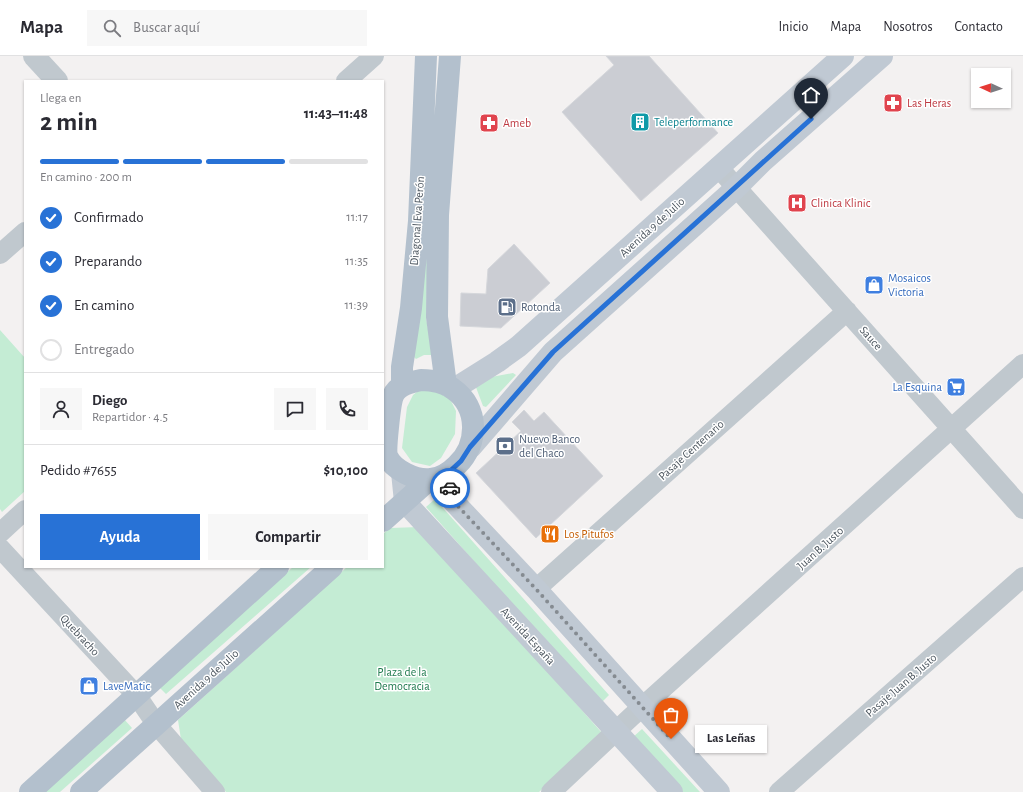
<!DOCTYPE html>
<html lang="es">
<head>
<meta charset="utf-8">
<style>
  :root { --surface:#fff; --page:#f7f7f7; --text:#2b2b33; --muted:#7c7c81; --line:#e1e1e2; --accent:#2872d6 }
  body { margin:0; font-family:"Alegreya Sans",sans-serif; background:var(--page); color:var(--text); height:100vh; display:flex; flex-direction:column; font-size:15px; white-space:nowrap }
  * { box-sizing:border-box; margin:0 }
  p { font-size:13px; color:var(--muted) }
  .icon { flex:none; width:22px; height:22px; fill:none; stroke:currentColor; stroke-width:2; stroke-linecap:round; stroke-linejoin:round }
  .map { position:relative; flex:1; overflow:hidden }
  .details { position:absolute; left:24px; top:24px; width:360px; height:488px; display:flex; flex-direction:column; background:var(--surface); border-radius:0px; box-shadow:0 1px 3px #0004 }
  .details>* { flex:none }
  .needle { width:26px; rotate:273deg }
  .buttons { position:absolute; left:971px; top:12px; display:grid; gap:8px }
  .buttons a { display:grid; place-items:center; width:40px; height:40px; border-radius:0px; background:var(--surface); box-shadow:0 1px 3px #0004; font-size:20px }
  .pin { position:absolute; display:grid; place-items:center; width:34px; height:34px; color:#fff; margin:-41px -17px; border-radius:50% 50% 50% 0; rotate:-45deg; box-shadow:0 0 4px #0007 }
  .pin .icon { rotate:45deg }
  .courier { position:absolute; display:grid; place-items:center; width:40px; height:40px; margin:-20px; border:3px solid #2872d6; border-radius:50%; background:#fff; color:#222; box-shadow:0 1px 5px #0007 }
  .bubble { position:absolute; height:28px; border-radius:0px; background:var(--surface); box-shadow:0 1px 3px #0004; font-size:13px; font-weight:700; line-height:28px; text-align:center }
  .overview em { font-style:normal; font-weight:700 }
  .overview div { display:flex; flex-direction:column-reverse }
  .overview { display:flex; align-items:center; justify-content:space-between; height:68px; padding:0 16px }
  h1 { font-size:26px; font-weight:700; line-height:30px }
  .bar { display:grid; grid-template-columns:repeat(4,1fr); gap:6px 4px; align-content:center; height:48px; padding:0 16px }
  .bar i { height:5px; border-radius:3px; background:var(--line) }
  .bar .on { background:var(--accent) }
  .bar p { grid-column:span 4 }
  .line { display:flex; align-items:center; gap:10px; padding:0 16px; border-top:1px solid var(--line) }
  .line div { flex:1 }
  .round { display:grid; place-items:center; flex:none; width:42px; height:42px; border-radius:0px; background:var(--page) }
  ol { padding:0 16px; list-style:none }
  li { display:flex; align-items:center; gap:12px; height:44px }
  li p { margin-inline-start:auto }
  li .icon { padding:4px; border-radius:50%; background:var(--accent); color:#fff; stroke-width:4 }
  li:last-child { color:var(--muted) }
  li i { width:22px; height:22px; border:2px solid var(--line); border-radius:50% }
  .action { display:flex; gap:8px; margin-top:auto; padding:8px 16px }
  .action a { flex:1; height:46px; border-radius:0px; background:var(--accent); color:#fff; font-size:16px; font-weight:700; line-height:46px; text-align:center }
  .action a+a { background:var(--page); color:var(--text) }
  header { display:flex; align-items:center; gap:24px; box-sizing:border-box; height:56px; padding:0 20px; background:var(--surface); border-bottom:1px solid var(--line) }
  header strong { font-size:19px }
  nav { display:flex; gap:22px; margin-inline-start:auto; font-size:14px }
  .search { width:280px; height:36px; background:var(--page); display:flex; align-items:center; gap:10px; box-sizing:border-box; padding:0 14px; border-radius:0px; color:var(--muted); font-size:15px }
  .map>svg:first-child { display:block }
</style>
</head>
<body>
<header>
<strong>Mapa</strong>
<div class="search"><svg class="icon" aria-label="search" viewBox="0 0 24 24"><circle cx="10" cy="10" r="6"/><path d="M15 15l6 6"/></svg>Buscar aquí</div>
<nav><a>Inicio</a><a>Mapa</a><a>Nosotros</a><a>Contacto</a></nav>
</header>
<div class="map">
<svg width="1023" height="736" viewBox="0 0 1023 736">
  <rect width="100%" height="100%" fill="#f3f1f1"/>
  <!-- green -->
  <path fill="#c4ecd4" d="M428 172 426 262 432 295 431 299H424L416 303 413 300Z
    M0 274 25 302V435L2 456 0 453Z
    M513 317 516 319 486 351 483 350 474 326 475 324Z
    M423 331 448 339 456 355 455 378 441 402 430 410 412 406 402 392 407 351 413 339Z
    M435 443 609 639 600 648 426 451Z
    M420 471 602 677 539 736H226L182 690 178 664 347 511H383V478L390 472Z
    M293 511H311L166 638 158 630Z
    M124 663 132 672 60 736H43Z
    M642 673 700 736H681L632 682Z"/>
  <!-- building -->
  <path fill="#cbcdd3" stroke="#d5d7db" d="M606 0H649L718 77 641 145 562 56 614 9Z
    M514 188 550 227 501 272 460 270 461 237 486 238 488 213Z
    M524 354 534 365 544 356 603 420 536 482 476 417 521 375 512 366Z"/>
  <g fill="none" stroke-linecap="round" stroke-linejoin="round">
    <!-- minor -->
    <path stroke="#c0c8ce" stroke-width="20" d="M346 25 374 0
      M718 111 1023 453
      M0 198 25 176
      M0 477 25 454
      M0 492 137 640 156 668 215 736
      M536 533 847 255
      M551 736 631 661 1023 308
      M779 736 1023 521"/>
    <!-- tertiary -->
    <path stroke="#c0c8ce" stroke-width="22" d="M34 0 57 25"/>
    <!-- secondary -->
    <path stroke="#c0c9d3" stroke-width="22" d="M454 333 497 306 519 290 843 0
      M471 391 553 296 736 132 763 105 882 0
      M402 416 405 446 672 736
      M448 417 452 444 536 533 719 736"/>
    <!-- primary -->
    <path stroke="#b3c0cd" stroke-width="22" d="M421 324C432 324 444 326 453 333 479 351 479 388 457 409 449 417 441 422 431 423 416 425 393 414 387 400 385 393 390 347 393 340 397 329 411 326 421 324Z
      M446 329 437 261 438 159 450 0
      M402 330V311L411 252 419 165 426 0
      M383 465 430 423
      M30 736 278 511
      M81 736 332 511"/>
  </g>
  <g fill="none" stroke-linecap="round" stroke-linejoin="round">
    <!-- done -->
    <path stroke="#858b91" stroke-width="4" stroke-dasharray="0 7.2" d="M450 432 452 444 536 533 671 683"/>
    <!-- route -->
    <path stroke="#2872d6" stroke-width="5" d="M450 432 448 417 461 405 470 391 553 296 811 63"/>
  </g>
  <!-- icons -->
  <defs>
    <symbol id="pharmacy-square" viewBox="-11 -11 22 22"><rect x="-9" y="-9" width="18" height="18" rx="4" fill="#e0444e" stroke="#fff"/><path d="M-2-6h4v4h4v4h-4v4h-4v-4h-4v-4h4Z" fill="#fff"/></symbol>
    <symbol id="building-square" viewBox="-11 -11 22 22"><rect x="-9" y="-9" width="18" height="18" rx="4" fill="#0f9aa8" stroke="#fff"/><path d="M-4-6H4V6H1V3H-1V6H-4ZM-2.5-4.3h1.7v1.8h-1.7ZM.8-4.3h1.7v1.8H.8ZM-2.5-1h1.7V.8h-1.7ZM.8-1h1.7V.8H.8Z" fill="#fff"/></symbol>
    <symbol id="hospital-square" viewBox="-11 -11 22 22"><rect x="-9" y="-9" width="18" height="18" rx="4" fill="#e0444e" stroke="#fff"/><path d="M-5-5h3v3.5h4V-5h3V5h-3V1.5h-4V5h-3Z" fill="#fff"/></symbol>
    <symbol id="shop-square" viewBox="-11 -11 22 22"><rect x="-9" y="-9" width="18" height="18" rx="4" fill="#3f7fe0" stroke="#fff"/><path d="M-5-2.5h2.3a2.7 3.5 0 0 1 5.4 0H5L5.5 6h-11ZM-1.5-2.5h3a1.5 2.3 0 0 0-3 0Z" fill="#fff"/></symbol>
    <symbol id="fuel-square" viewBox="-11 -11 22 22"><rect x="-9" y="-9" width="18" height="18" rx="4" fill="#5c6f8a" stroke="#fff"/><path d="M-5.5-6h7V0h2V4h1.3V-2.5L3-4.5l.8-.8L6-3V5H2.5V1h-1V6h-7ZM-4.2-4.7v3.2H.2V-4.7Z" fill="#fff"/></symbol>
    <symbol id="supermarket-square" viewBox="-11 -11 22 22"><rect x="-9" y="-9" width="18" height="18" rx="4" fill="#3f7fe0" stroke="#fff"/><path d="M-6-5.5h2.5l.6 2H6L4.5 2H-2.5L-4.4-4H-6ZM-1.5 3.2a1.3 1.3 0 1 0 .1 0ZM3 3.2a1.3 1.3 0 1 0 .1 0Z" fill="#fff"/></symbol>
    <symbol id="bank-square" viewBox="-11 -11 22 22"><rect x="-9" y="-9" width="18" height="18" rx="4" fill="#5c6f8a" stroke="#fff"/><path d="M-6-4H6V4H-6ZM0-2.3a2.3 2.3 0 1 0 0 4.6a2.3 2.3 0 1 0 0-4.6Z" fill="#fff"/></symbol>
    <symbol id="restaurant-square" viewBox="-11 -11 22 22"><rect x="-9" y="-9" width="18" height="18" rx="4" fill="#e8710a" stroke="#fff"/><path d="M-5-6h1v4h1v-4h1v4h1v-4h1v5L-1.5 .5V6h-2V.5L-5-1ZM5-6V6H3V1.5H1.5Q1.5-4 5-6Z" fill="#fff"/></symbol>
  </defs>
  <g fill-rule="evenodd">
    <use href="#pharmacy-square" x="882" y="36" width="22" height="22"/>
    <use href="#building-square" x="629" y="55" width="22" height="22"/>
    <use href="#pharmacy-square" x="478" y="56" width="22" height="22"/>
    <use href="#hospital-square" x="786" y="136" width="22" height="22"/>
    <use href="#shop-square" x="863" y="218" width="22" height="22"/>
    <use href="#fuel-square" x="496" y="240" width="22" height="22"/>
    <use href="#supermarket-square" x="945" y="320" width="22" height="22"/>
    <use href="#bank-square" x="494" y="379" width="22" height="22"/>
    <use href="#restaurant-square" x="539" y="467" width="22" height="22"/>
    <use href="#shop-square" x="78" y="619" width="22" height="22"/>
  </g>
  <g text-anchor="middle" stroke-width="3" stroke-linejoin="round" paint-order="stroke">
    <!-- health labels -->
    <g font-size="12" fill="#be3a42" stroke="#fff" text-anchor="start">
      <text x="907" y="51">Las Heras</text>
      <text x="503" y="71">Ameb</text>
      <text x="811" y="151">Clinica Klinic</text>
    </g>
    <!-- culture labels -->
    <g font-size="12" fill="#0d838f" stroke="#fff" text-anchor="start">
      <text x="654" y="70">Teleperformance</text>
    </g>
    <!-- street labels -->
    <g font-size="12" fill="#4a545d" stroke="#fff">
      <text transform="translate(417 165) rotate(-86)" y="4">Diagonal Eva Perón</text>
      <text transform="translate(652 171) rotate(-42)" y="4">Avenida 9 de Julio</text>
      <text transform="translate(871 282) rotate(48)" y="4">Sauce</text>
      <text transform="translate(691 394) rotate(-42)" y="4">Pasaje Centenario</text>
      <text transform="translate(820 492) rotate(-42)" y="4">Juan B. Justo</text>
      <text transform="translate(80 579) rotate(47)" y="4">Quebracho</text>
      <text transform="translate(528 580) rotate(47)" y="4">Avenida España</text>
      <text transform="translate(206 623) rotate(-42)" y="4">Avenida 9 de Julio</text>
      <text transform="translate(901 629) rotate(-41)" y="4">Pasaje Juan B. Justo</text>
    </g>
    <!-- shop labels -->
    <g font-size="12" fill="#366cbe" stroke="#fff" text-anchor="start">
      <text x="888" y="226">Mosaicos<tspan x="888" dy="14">Victoria</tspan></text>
      <text x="942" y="335" text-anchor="end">La Esquina</text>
      <text x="103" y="634">LaveMatic</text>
    </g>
    <!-- service labels -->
    <g font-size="12" fill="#4e5e75" stroke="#fff" text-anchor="start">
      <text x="521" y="255">Rotonda</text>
      <text x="519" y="387">Nuevo Banco<tspan x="519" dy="14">del Chaco</tspan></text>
    </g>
    <!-- food labels -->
    <g font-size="12" fill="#c56008" stroke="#fff" text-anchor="start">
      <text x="564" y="482">Los Pitufos</text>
    </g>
    <!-- park labels -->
    <g font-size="12" fill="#1f7a4e" stroke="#fff">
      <text x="402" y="620">Plaza de la<tspan x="402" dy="14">Democracia</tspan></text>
    </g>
  </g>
</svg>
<div class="buttons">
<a><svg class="needle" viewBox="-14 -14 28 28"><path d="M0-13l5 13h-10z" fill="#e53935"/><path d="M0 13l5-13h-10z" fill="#7c7c81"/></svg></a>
</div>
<div class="pin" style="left:671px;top:683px;background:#ea580c"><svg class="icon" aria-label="bag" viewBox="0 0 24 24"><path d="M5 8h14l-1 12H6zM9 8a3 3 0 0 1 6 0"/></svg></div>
<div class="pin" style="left:811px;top:63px;background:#1f2937"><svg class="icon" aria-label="home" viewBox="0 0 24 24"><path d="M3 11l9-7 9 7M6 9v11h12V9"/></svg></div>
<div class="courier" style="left:450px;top:432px"><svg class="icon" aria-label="car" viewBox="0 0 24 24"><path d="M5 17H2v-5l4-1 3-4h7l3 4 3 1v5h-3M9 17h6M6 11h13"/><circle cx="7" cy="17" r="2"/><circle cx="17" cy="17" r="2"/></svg></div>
<div class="bubble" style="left:695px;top:669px;width:72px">Las Leñas</div>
<section class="details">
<div class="overview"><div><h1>2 min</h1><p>Llega en</p></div><em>11:43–11:48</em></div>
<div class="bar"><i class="on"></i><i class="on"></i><i class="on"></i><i></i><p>En camino · 200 m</p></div>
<ol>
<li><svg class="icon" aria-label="check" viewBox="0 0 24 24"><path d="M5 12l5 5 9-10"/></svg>Confirmado<p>11:17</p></li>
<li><svg class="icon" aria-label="check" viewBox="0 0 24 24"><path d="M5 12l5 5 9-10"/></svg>Preparando<p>11:35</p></li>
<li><svg class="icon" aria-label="check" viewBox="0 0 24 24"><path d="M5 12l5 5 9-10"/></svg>En camino<p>11:39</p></li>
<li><i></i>Entregado</li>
</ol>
<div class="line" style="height:72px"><a class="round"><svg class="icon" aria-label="person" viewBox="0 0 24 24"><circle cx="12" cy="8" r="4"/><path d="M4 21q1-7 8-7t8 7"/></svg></a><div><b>Diego</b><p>Repartidor · 4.5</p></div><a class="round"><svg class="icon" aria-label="chat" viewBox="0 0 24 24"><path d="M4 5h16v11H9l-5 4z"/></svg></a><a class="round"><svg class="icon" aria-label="phone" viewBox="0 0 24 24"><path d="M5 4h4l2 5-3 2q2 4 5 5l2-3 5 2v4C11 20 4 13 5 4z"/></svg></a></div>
<div class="line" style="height:52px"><div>Pedido #7655</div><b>$10,100</b></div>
<div class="action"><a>Ayuda</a><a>Compartir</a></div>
</section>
</div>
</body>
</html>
